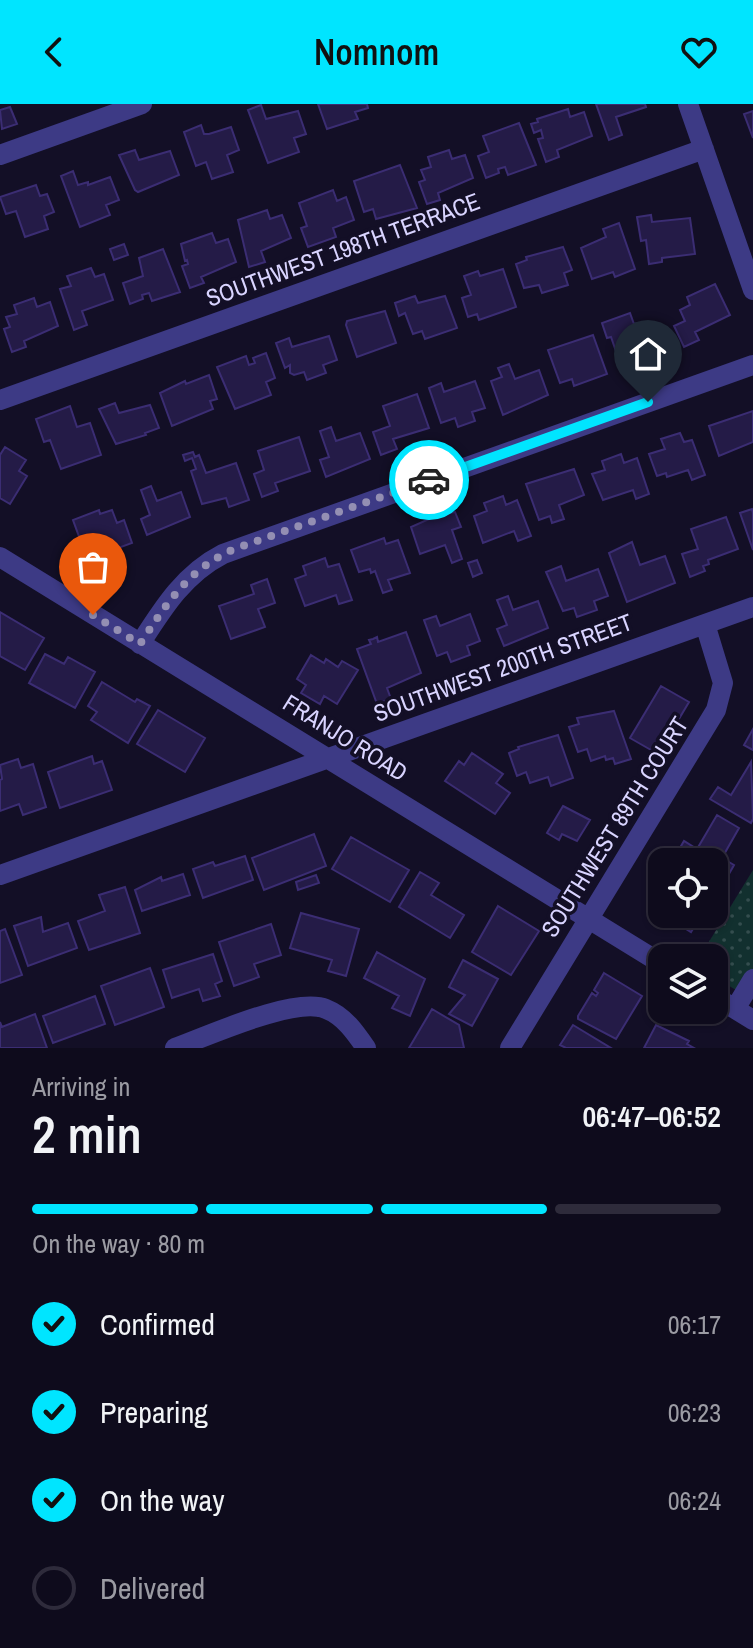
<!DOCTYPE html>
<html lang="en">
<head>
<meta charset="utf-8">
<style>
  :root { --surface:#0e0b1c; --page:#1c1929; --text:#f1f3f6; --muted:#9b9ba3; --line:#2e2b3b; --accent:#00e5ff }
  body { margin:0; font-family:"Archivo Narrow",sans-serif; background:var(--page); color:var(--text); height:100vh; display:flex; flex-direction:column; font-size:30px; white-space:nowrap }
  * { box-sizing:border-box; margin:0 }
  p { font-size:26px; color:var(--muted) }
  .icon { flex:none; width:44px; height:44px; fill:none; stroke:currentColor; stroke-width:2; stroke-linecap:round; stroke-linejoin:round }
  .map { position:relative; height:944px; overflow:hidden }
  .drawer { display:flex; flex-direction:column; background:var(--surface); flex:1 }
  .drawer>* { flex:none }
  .buttons { position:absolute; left:648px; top:744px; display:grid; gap:16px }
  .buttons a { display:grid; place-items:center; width:80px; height:80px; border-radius:16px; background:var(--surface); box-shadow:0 2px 6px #0004,0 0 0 2px var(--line); font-size:40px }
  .pin { position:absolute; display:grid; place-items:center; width:68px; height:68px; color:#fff; margin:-82px -34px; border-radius:50% 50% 50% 0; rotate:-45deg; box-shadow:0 0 8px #0007 }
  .pin .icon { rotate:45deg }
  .courier { position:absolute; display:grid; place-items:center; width:80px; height:80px; margin:-40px; border:6px solid #00e5ff; border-radius:50%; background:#fff; color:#222; box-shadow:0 2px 10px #0007 }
  .summary em { font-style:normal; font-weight:600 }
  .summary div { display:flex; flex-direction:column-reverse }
  .summary { display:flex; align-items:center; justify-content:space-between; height:136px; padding:0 32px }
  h1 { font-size:52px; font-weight:600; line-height:60px }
  .bar { display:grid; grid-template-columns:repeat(4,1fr); gap:12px 8px; align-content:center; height:96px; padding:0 32px }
  .bar i { height:10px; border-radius:6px; background:var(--line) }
  .bar .on { background:var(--accent) }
  .bar p { grid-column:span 4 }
  ol { padding:0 32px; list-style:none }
  li { display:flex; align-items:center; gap:24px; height:88px }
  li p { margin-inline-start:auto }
  li .icon { padding:8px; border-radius:50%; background:var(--accent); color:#111; stroke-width:4 }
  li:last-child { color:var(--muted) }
  li i { width:44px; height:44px; border:4px solid var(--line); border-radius:50% }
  header { display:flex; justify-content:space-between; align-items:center; height:104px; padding:0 32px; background:var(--accent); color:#111; font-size:36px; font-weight:600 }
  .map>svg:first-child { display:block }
</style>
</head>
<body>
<header><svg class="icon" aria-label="back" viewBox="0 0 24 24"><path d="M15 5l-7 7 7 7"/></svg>Nomnom<svg class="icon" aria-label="heart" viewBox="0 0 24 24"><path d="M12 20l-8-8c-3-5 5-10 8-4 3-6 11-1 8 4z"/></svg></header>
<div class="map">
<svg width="753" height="944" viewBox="0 0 753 944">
  <defs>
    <pattern id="grass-dots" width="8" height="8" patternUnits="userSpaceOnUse" patternTransform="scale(2)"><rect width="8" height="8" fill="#12302f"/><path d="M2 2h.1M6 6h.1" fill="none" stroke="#344d4e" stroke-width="1.8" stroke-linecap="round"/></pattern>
  </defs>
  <rect width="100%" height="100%" fill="#130f26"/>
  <!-- grass -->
  <path fill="url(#grass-dots)" d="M753 766V896L714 873V854H699Z"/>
  <!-- building -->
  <path fill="#241b47" stroke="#3b2d73" stroke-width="2" d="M318 0H367L368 4 355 8 358 15 327 25Z
    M596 0H645L646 3 616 13 622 31 609 36Z
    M261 1 266 15 298 7 306 30 294 34 299 48 268 59 248 6Z
    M10 3 17 20 2 25 0 6Z
    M568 5 570 13 584 8 592 32 557 46 559 53 546 58 538 35 543 34 541 26 534 29 531 20 538 18 537 15Z
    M753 7V34L744 10Z
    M519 19 536 61 508 71 505 63 498 65 499 69 486 74 478 52 489 48 483 32Z
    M201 21 204 30H209L231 23 239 46 227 51 233 68 212 75 206 58 196 62 184 28Z
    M135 46 139 56 170 47 179 71 138 88 135 86 119 51Z
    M449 46 452 55 465 51 473 74 438 89 440 96 427 100 419 78 425 76 421 66 431 63 428 53Z
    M400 61 417 104 376 115 373 105 364 108 354 77Z
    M73 67 78 81 88 78V81L110 73 119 96 106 101 110 111 80 123 61 72Z
    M36 81 40 92 47 90 54 108 44 112 48 125 25 133 16 107 6 110 0 93Z
    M333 86 337 97 346 93 354 116 333 124 336 133 308 143 301 124 307 122 299 99Z
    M267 106 270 115 282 111 291 134 261 147 265 158 249 163 238 116Z
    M651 111 652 118 690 114 695 150 662 154V158L649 160 646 136 641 137 637 113Z
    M619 119 635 165 615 173 613 168 592 175 581 144 606 133 603 125Z
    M212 129 216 139 228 135 236 158 201 173 204 179 190 184 182 162 188 160 187 156 185 157 181 140Z
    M124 140 128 151 114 156 110 145Z
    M563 143 572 166 564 169 568 181 542 189 539 181 524 184 516 160 527 156 526 153Z
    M163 145 180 188 152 197 149 189 142 191 143 195 130 200 123 179 143 172 139 154Z
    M91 164 95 173 104 170 113 196 82 207 87 221 74 226 60 185 71 182 67 172Z
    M503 165 516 203 479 216 477 210 468 213 462 194 471 191 464 172 478 167 480 172Z
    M715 180 730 211 695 228 699 236 684 243 674 222 685 217 680 206 690 201 687 193Z
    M415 192 418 199 445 192 457 224 425 235 422 227 413 230 405 209 399 212 395 199Z
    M34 194 37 203 50 198 58 222 24 237 26 243 12 248 4 225 10 223 6 213 17 210 14 201Z
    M385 207 396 239 357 253 346 221 347 217Z
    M630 209 634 220 638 219 644 236 659 231 665 249 649 255 646 247 619 256 611 233 607 234 602 219Z
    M593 231 607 270 574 282 572 275 560 279 548 246Z
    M329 232 337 256 323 261 326 269 307 276 304 268 294 271 290 269V261L285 264 276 239 289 234 292 243Z
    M266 249 275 274 266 278 271 291 235 305 217 263 246 252 249 261 255 259 253 254Z
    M509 260 515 275 539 266 548 291 503 311 491 277 502 273 498 264Z
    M209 271 217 295 210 297 213 305 172 322 160 289 185 277 186 280Z
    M475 277 485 304 472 308 475 317 458 323 455 314 441 319 429 284 441 279 444 288Z
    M417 290 429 324 393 335 397 345 381 351 373 328 390 322 383 302Z
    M115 299 119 309 150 301 159 324 145 329 146 331 116 340 99 305Z
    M70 302 77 323 90 319 101 351 61 365 50 336 44 338 36 315Z
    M753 307V338L719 352 709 322Z
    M331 323 336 337 360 329 370 355 326 373 320 356 329 353 320 327Z
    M680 329 684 338 692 336 705 371 692 376 688 366 667 373 666 369 657 372 649 350 665 345 661 335Z
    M299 333 310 367 275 379 278 387 262 393 254 370 264 366 258 347Z
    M5 343 26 356 19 367 27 372 10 400 0 394V351Z
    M193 348 195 353 199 351 206 369 236 359 249 396 229 403 226 394 202 400 191 367 196 365 192 354 185 357 183 351Z
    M621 350 624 359 637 354 649 390 636 395 633 386 603 396 592 370 605 366 602 357Z
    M574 365 584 391 559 401 564 415 552 419 550 412 539 416 526 380Z
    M151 382 157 397 181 388 190 413 147 431 141 415 150 411 141 386Z
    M503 392 506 401 517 396 531 432 518 437 514 427 483 439 474 412 487 407 484 399Z
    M752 405 753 409V446L740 409Z
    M99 406 100 410 112 406 117 419 124 416 132 439 99 451 96 445 85 449 73 416Z
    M455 408 461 423 452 426 462 455 452 459 445 441 420 450 411 423 438 411Z
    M726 413 738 445 708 456 709 460 703 462 705 467 690 473 682 450 698 445 691 425Z
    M384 434 386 440 398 436 410 469 388 476 392 486 383 489 375 467 371 469 370 465 359 468 351 446Z
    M632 438 640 461 665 452 675 479 627 498 609 449Z
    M325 454 328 463 339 460 352 496 339 500 336 491 305 502 295 475 306 471 303 462Z
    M477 456 482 469 473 473 468 459Z
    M561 462 566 477 598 465 608 492 594 497 597 506 577 513 574 504 563 507 546 468Z
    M267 475 275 499 258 505 265 523 231 535 219 502 254 490 251 481Z
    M508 492 513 506 538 497 548 524 504 542 497 525 507 521 497 496Z
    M0 508 44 534 25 566 0 552Z
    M470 510 480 537 467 542 470 551 451 558 447 548 437 552 424 516 436 512 440 522Z
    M406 528 421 569 387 584 391 595 377 600 357 545 371 540 369 536 373 535 377 533 378 538Z
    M45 550 64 560 68 553 95 568 75 604 29 579Z
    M311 551 324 559 326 555 338 563 342 557 358 566 337 600 324 592 320 600 301 589 306 581 297 575Z
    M102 578 135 598 137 595 150 602 128 639 91 616 97 608 88 602Z
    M661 582 689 598 658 650 630 634Z
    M158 606 205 634 185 668 137 640Z
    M614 607 631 655 615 660 613 654 606 656 605 652 591 657 587 645 578 648 569 623 579 620 577 614Z
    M753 625V646L744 641Z
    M558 631 573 674 551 682 548 673 530 679 526 668 517 672 509 649 519 645 518 643Z
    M472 649 503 670 496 679 510 689 495 710 445 677 459 657 464 661Z
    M92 652 94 660 102 657 112 686 60 704 48 668Z
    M18 655 21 664 33 660 46 703 23 711 19 700 0 707V676L2 675 0 661Z
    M751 658 753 715 751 719 710 695 718 683 731 691Z
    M563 702 590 716 577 737 562 730 559 736 547 729Z
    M717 711 739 724 722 754 734 761 725 777 714 771V758H692L677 749 684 737 697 745Z
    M314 730 326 762 264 786 252 754Z
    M351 733 409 766 390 798 332 765Z
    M245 752 253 776 203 794 193 765 213 758 215 762Z
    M420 768 439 779 431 791 464 811 450 834 399 803Z
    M183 770 190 791 142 807 135 786 161 773 162 777Z
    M316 771 319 779 298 786 296 778Z
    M125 783 140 829 89 846 78 817 105 807 99 791Z
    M498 802 539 827 511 871 472 848Z
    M301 809 359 825 346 872 328 867 332 856 290 844Z
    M673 810H702L691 828 670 815Z
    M41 813 43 828 68 819 77 844 28 862 14 822Z
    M271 820 281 851 254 860 259 873 234 882 219 838Z
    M5 825 22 871 0 879V827Z
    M377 848 425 875 410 912 392 904 399 892 364 874Z
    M213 850 222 877 215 880 220 892 203 897 199 885 172 894 163 866Z
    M463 856 498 875 472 922 449 910 465 891 449 883Z
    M150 864 164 903 115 921 101 882Z
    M604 869 642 892 616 935 578 915V912L592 889 596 892 598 889 594 886Z
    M95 892 105 920 53 939 43 912Z
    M432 905 459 921 464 944H409Z
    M35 910 47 944H0V918L2 923Z
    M573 921 611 944H566L560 941Z
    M656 921 689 937 687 940 694 944H644Z"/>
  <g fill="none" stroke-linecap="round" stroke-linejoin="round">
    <!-- minor -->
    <path stroke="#3d3a85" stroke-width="20" d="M688 0 753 186
      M0 51 142 0
      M0 296 704 45
      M0 453 662 860
      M140 540C163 504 184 470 223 450L753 261
      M0 771 753 503
      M714 892 753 916
      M735 905 753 875
      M175 944C208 932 295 892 326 905 344 912 355 928 366 944
      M510 944 716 606 723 579 705 520"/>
  </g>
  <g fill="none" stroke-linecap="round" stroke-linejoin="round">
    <!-- done -->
    <path stroke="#948fb3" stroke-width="8" stroke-dasharray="0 14.4" d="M93 511 140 540C167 499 190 463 237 444L429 376"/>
    <!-- route -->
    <path stroke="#00e5ff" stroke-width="10" d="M429 376 648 298"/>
  </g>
  <g text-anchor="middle" stroke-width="7" stroke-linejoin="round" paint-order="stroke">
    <!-- street labels -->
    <g font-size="24" fill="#d9d4ff" stroke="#130f26">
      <text transform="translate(343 146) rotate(-20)" y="8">SOUTHWEST 198TH TERRACE</text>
      <text transform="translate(503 564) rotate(-20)" y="8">SOUTHWEST 200TH STREET</text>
      <text transform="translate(345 634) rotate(32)" y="8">FRANJO ROAD</text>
      <text transform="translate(615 723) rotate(-58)" y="8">SOUTHWEST 89TH COURT</text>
    </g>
  </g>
</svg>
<div class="buttons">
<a><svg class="icon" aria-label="locate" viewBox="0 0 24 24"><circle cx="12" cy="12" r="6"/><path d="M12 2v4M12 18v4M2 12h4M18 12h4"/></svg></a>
<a><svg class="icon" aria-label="layers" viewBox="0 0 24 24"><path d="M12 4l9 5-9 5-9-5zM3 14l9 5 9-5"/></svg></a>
</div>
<div class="pin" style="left:93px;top:511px;background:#ea580c"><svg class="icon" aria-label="bag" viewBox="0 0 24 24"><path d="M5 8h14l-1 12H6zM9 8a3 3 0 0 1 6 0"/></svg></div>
<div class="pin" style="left:648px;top:298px;background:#1f2937"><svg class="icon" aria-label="home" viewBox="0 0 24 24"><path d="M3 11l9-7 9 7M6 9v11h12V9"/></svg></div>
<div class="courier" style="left:429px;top:376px"><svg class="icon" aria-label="car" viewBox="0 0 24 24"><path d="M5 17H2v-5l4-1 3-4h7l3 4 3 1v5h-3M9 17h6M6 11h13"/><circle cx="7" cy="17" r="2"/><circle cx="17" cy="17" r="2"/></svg></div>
</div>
<section class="drawer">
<div class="summary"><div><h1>2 min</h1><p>Arriving in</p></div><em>06:47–06:52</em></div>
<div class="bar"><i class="on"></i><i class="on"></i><i class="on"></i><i></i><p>On the way · 80 m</p></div>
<ol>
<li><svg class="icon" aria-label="check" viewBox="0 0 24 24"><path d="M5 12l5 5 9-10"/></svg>Confirmed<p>06:17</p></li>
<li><svg class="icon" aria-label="check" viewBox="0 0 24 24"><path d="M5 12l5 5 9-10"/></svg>Preparing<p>06:23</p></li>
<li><svg class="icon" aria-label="check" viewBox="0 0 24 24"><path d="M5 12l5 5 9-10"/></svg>On the way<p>06:24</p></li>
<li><i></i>Delivered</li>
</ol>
</section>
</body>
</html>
